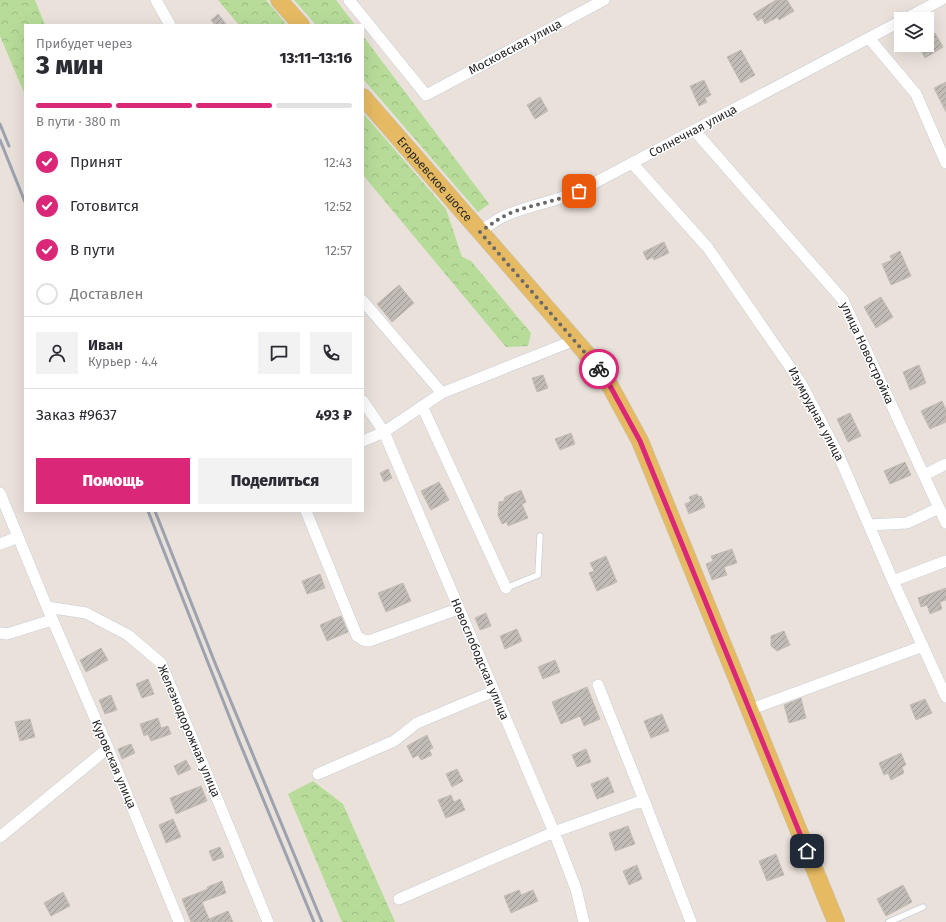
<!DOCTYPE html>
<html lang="ru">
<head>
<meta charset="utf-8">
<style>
  :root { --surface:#fff; --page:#f2f2f3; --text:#2b2b33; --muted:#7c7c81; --line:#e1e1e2; --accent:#db2777 }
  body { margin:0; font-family:"Fira Sans",sans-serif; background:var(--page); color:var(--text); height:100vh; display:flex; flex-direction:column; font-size:15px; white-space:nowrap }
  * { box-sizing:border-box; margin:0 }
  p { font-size:13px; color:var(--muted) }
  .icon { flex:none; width:22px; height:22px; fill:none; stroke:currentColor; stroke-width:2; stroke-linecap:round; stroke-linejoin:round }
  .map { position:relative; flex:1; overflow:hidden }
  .drawer { position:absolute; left:24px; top:24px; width:340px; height:488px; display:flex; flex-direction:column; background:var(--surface); border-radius:0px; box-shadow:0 4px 16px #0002 }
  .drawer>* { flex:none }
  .buttons { position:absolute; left:894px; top:12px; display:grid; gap:8px }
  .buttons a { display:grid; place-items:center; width:40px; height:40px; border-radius:0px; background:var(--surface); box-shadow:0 4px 16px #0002; font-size:20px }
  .pin { position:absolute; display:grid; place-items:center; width:34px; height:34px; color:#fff; margin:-17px; border-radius:8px; box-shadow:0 2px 6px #0006 }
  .courier { position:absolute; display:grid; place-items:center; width:40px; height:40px; margin:-20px; border:3px solid #db2777; border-radius:50%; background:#fff; color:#222; box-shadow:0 1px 5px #0007 }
  .summary em { font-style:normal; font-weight:800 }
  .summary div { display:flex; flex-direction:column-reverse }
  .summary { display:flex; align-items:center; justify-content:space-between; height:68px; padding:0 12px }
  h1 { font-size:26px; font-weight:800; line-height:30px }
  .bar { display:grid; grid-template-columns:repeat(4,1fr); gap:6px 4px; align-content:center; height:48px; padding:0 12px }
  .bar i { height:5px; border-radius:3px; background:var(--line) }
  .bar .on { background:var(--accent) }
  .bar p { grid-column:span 4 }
  .line { display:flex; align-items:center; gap:10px; padding:0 12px; border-top:1px solid var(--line) }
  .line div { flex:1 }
  .round { display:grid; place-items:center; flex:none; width:42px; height:42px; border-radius:0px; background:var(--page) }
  ol { padding:0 12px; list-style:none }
  li { display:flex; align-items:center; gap:12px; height:44px }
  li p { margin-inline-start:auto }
  li .icon { padding:4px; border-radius:50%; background:var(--accent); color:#fff; stroke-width:4 }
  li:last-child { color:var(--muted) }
  li i { width:22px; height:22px; border:2px solid var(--line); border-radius:50% }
  .action { display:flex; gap:8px; margin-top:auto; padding:8px 12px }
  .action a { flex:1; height:46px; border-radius:0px; background:var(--accent); color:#fff; font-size:16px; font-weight:800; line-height:46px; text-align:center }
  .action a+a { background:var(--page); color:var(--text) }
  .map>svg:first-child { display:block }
</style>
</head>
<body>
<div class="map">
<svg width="946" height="922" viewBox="0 0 946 922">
  <defs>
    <pattern id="forest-crowns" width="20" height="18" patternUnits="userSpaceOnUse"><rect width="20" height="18" fill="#b7dc99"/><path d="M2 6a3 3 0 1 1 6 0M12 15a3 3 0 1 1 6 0" fill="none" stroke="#9dbd84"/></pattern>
    <pattern id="building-hatch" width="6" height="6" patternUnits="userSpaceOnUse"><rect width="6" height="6" fill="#c1bbb6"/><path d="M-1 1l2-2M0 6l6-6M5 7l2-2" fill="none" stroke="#9d9894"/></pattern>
  </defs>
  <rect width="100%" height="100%" fill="#e9e1da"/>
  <!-- forest -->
  <path fill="url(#forest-crowns)" d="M0 0H35L45 25H25V95L0 36Z
    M218 0H266L287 25H239Z
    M294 0H336L355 25H316Z
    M363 36 489 204 478 212 363 79Z
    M363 113 446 209 462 257 471 261 531 333 528 346 506 347 363 175Z
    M313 781 343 804 395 922H342L288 794Z"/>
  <!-- building -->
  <path fill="url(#building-hatch)" stroke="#c4bdb4" d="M776 0H787L794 11 779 20 778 17 765 24 762 18 758 21 753 14Z
    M218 14 227 25H215L211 20Z
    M935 33 943 47 925 58 918 45H927V38Z
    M741 50 755 75 741 83 727 57Z
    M704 80 711 95 705 98 707 102 699 106 690 86Z
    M946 82V112L934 88Z
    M540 97 548 111 535 119 527 105Z
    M664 242 669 253 654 260 653 257 647 260 643 252Z
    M900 251 911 276 891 285 882 264 892 260 890 256Z
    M399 285 414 303 392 322 377 304Z
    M881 297 893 317 876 328 864 307Z
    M919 365 926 383 910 390 903 372Z
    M543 375 548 388 537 392 532 378Z
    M942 401 946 410V422L930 429 921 411Z
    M850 413 861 436 848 442 837 419Z
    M571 433 575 444 560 450 555 439Z
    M905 462 911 475 890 484 884 471Z
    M388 469 392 478 384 482 380 473Z
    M439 482 449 500 431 510 421 491Z
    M521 490 526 502 522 504 528 518 508 526 507 522 502 524 498 515 499 502 504 501 505 497Z
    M697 494 699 497 701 496 705 507 689 514 685 504 691 501 689 497Z
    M732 549 737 563 724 567 727 575 712 580 706 564 713 561 711 556Z
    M606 556 617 582 597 591 589 573 594 571 590 563Z
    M320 574 325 588 307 594 302 581Z
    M403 583 411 601 386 612 378 593Z
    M946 588V600L940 602 942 609 930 614 927 605 921 607 918 598Z
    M486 613 491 626 480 630 475 618Z
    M341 616 348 632 327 641 320 625Z
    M517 629 522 641 505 649 500 636Z
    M784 631 790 645 777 651 771 646V636Z
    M101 648 108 660 86 672 80 660Z
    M555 660 560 672 543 679 538 667Z
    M148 679 154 694 142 698 136 684Z
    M587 687 600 719 584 726 580 716 561 724 552 702Z
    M111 695 117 710 105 714 99 700Z
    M801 698 806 718 789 723 784 705Z
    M925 699 932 713 916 720 910 705Z
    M662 714 669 731 651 738 644 721Z
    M158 718 161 728 168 726 171 734 151 741 148 734 144 736 140 724Z
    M30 719 35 737 20 741 15 722Z
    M427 735 433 748 429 750 432 755 421 760 418 755 413 758 407 746Z
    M131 744 135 753 122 759 118 749Z
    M586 749 591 762 577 767 572 755Z
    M901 753 906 765 902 767 904 773 891 780 888 773 884 775 879 763Z
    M186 760 191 769 178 775 174 766Z
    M457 769 463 781 452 787 446 774Z
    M608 777 614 792 597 799 591 784Z
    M201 786 207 801 176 814 170 798Z
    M451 795 454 802 460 799 465 810 446 818 438 800Z
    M173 819 181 837 166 843 159 825Z
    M628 826 635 844 615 851 609 833Z
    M220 847 224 857 213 861 209 851Z
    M776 854 784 875 767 881 759 861Z
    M637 865 642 879 629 885 623 871Z
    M222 881 226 893 202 902 209 919 228 911 233 922H191L182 899 208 889 207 887Z
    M903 885 912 902 886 916 877 899Z
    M519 890 521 895 533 890 538 901 511 913 504 896Z
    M63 892 70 906 51 916 44 903Z"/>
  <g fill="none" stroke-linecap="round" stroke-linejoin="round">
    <defs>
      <path id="lane" d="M506 588 538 575 540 536
        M889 922 923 907"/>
      <path id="street" d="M156 0 170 25
        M349 0 426 95 604 0
        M905 19 941 0
        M869 38 916 94 946 163
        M694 130 843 300 946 523
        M633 164 708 248 801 383 838 454 893 581 946 697
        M480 232C490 224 500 217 512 213 534 204 558 201 579 191L901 21
        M363 301 442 393
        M363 401 384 432 554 832 576 889 584 922
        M422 406 506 588
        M363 441 384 432 442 393 575 340
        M924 475 946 464
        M0 493 47 607 86 613 128 635 161 663 268 922
        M306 511 357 636 363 640 369 641 458 609
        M869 525 907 523 939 508
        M0 544 18 537
        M893 581 946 561
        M47 607 108 748 179 922
        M0 633 7 634 52 620
        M598 685 644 800 691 922
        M749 710 923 646
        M318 774 394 741 417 723 494 691
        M0 837 108 748
        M399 899 554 832 644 800"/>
      <g id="primary">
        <path d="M279 0 301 25"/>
        <path id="s1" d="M363 97 592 360 609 384 640 441 836 922"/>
      </g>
    </defs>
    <!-- lane casing -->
    <use href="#lane" stroke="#c8cdd8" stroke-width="7"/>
    <!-- street casing -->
    <use href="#street" stroke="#c8cdd8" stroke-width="12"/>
    <!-- primary casing -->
    <use href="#primary" stroke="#c3c3c3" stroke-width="18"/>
    <!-- lane -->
    <use href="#lane" stroke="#fff" stroke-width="5.5"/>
    <!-- street -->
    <use href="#street" stroke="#fff" stroke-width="11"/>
    <!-- primary -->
    <use href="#primary" stroke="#e5ba62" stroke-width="17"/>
    <!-- rail -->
    <path stroke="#9da2b0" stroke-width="3" d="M0 124 9 146
      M0 140 25 202
      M148 511 239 741 314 922
      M155 511 215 663 322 922"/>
  </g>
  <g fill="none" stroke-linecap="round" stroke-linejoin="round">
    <!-- done -->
    <path stroke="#6b6866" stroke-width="4" stroke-dasharray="0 7.2" d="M579 191C558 201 535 204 513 212 501 217 491 224 480 232L599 369"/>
    <!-- route -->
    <path stroke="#db2777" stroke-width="5" d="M599 369 609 384 640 441 807 851"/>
  </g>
  <g text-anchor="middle" stroke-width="3" stroke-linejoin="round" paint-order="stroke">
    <!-- street labels -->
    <g font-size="12" fill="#272727" stroke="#fff">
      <text transform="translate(515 47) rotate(-28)" y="4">Московская улица</text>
      <text transform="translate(693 131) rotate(-28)" y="4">Солнечная улица</text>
      <text dy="4" stroke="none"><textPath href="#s1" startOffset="109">Егорьевское шоссе</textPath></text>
      <text transform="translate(867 353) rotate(65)" y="4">улица Новостройка</text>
      <text transform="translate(816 414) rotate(62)" y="4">Изумрудная улица</text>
      <text transform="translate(480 659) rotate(67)" y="4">Новослободская улица</text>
      <text transform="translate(189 731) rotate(67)" y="4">Железнодорожная улица</text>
      <text transform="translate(114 764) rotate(67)" y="4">Куровская улица</text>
    </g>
  </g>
</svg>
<div class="buttons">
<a><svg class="icon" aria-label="layers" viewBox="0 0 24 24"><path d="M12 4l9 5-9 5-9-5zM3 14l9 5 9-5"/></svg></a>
</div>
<div class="pin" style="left:579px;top:191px;background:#ea580c"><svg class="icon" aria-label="bag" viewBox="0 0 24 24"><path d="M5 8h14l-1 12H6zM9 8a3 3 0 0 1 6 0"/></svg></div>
<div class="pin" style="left:807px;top:851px;background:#1f2937"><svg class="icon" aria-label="home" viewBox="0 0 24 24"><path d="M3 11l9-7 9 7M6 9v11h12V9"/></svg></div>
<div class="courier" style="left:599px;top:369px"><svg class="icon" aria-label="bike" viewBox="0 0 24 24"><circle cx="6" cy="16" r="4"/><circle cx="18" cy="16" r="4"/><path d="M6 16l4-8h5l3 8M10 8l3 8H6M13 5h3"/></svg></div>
<section class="drawer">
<div class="summary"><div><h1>3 мин</h1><p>Прибудет через</p></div><em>13:11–13:16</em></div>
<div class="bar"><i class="on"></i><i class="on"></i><i class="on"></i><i></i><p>В пути · 380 m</p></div>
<ol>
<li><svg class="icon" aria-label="check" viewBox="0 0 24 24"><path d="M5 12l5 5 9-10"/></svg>Принят<p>12:43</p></li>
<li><svg class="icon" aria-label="check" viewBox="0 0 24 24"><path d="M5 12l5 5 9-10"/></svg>Готовится<p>12:52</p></li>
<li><svg class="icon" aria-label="check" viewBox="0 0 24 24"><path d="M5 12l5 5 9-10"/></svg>В пути<p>12:57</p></li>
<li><i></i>Доставлен</li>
</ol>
<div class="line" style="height:72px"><a class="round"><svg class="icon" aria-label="person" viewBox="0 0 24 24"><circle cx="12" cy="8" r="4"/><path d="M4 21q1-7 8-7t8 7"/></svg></a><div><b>Иван</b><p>Курьер · 4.4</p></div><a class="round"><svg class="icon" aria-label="chat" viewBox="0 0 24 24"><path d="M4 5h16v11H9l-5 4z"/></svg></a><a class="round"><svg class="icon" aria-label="phone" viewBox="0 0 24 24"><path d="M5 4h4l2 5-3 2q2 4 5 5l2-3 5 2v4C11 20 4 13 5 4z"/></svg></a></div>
<div class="line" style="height:52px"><div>Заказ #9637</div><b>493 ₽</b></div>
<div class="action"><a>Помощь</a><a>Поделиться</a></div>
</section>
</div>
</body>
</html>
